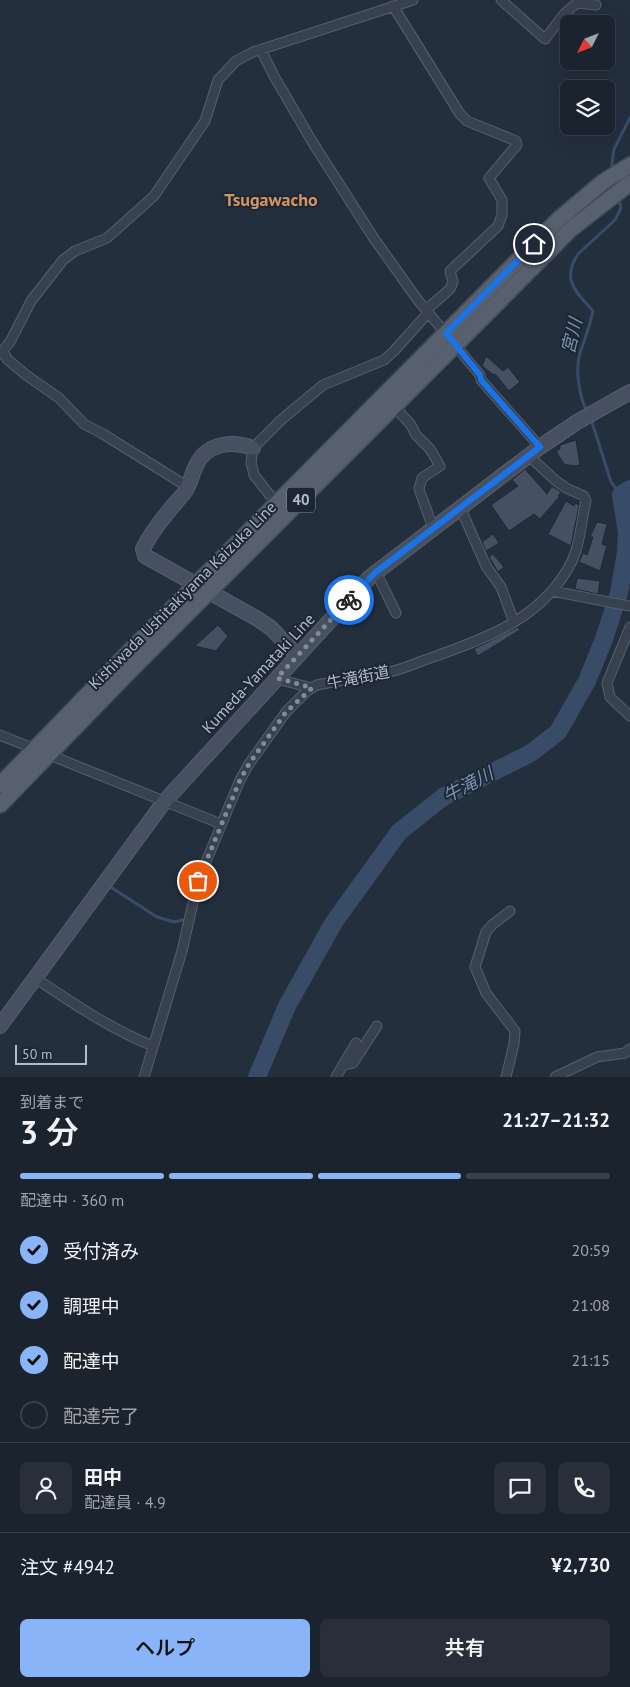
<!DOCTYPE html>
<html lang="ja">
<head>
<meta charset="utf-8">
<style>
  :root { --surface:#1b232e; --page:#282f3a; --text:#f1f3f6; --muted:#a0a4aa; --line:#39404a; --accent:#8ab4f8 }
  body { margin:0; font-family:"PT Sans","Noto Sans JP",sans-serif; background:var(--page); color:var(--text); height:100vh; display:flex; flex-direction:column; font-size:19px; white-space:nowrap }
  * { box-sizing:border-box; margin:0 }
  p { font-size:16px; color:var(--muted) }
  .icon { flex:none; width:28px; height:28px; fill:none; stroke:currentColor; stroke-width:2; stroke-linecap:round; stroke-linejoin:round }
  .map { position:relative; height:1077px; overflow:hidden }
  .details { display:flex; flex-direction:column; background:var(--surface); flex:1 }
  .details>* { flex:none }
  .needle { width:32px; rotate:228deg }
  .controls { position:absolute; left:560px; top:15px; display:grid; gap:10px }
  .controls a { display:grid; place-items:center; width:55px; height:55px; border-radius:8px; background:var(--surface); box-shadow:0 5px 20px #0002,0 0 0 1px var(--line); font-size:25px }
  .scale { position:absolute; left:15px; bottom:12px; width:72px; box-sizing:border-box; padding-left:5px; border:2px solid #b4bcc9; border-top:0; font-size:14px; line-height:18px; white-space:nowrap; color:#b4bcc9; -webkit-text-stroke:4px #1d2633; paint-order:stroke }
  .pin { position:absolute; display:grid; place-items:center; width:42px; height:42px; color:#fff; margin:-21px; border:2px solid #fff; border-radius:50%; box-shadow:0 1px 5px #0007 }
  .courier { position:absolute; display:grid; place-items:center; width:50px; height:50px; margin:-25px; border:4px solid #1a73e8; border-radius:50%; background:#fff; color:#222; box-shadow:0 1px 6px #0007 }
  .summary em { font-style:normal; font-weight:600 }
  .summary div { display:flex; flex-direction:column-reverse }
  .summary { display:flex; align-items:center; justify-content:space-between; height:85px; padding:0 20px }
  h1 { font-size:32px; font-weight:600; line-height:38px }
  .bar { display:grid; grid-template-columns:repeat(4,1fr); gap:8px 5px; align-content:center; height:60px; padding:0 20px }
  .bar i { height:6px; border-radius:4px; background:var(--line) }
  .bar .current { background:var(--accent) }
  .bar p { grid-column:span 4 }
  .line { display:flex; align-items:center; gap:12px; padding:0 20px; border-top:1px solid var(--line) }
  .line div { flex:1 }
  .round { display:grid; place-items:center; flex:none; width:52px; height:52px; border-radius:8px; background:var(--page) }
  ol { padding:0 20px; list-style:none }
  li { display:flex; align-items:center; gap:15px; height:55px }
  li p { margin-inline-start:auto }
  li .icon { padding:5px; border-radius:50%; background:var(--accent); color:#111; stroke-width:4 }
  li:last-child { color:var(--muted) }
  li i { width:28px; height:28px; border:2px solid var(--line); border-radius:50% }
  .action { display:flex; gap:10px; margin-top:auto; padding:10px 20px }
  .action a { flex:1; height:58px; border-radius:8px; background:var(--accent); color:#111; font-size:20px; font-weight:600; line-height:58px; text-align:center }
  .action a+a { background:var(--page); color:var(--text) }
  .map>svg:first-child { display:block }
</style>
</head>
<body>
<div class="map">
<svg width="630" height="1077" viewBox="0 0 630 1077">
  <rect width="100%" height="100%" fill="#242f3e"/>
  <g fill="none" stroke-linecap="round" stroke-linejoin="round">
    <!-- stream -->
    <path stroke="#394c67" stroke-width="3" d="M611 171 614 149 630 118
      M587 411C579 396 575 370 580 353 585 338 590 326 593 311 576 292 561 280 578 254L615 220 621 208 619 199
      M591 419 611 482 621 495
      M109 886 157 917 174 922 187 919"/>
    <!-- river -->
    <path stroke="#394c67" stroke-width="18" d="M257 1077 287 1006 334 922 399 832 443 797 531 753 558 732 587 681 604 639 619 593 626 552 627 533 621 495 630 489"/>
  </g>
  <!-- building -->
  <path fill="#455162" stroke="#1f2835" d="M486 356 503 371 508 367 520 382 509 391 495 374 494 375 482 366Z
    M576 440 580 465 574 466 564 464 556 451 560 449V445Z
    M525 469 547 494 552 486 561 492 558 496H560L540 519 534 514 509 531 491 505 518 486 512 480Z
    M566 501 574 506 575 503 579 505 571 546 548 534Z
    M597 522 607 524 602 544 607 546 600 571 579 562 583 553 587 555 593 537H590Z
    M493 534 499 543 486 551 482 542Z
    M493 554 504 567 498 572 489 557Z
    M577 578 600 581 598 594 575 589Z
    M218 625 228 636 216 651 195 646Z
    M518 627 520 630 478 656 474 649Z"/>
  <g fill="none" stroke-linecap="round" stroke-linejoin="round">
    <defs>
      <path id="street" d="M501 0 545 39 565 13 577 3 596 5
        M393 6 460 114 467 121 516 141 517 145 489 178 502 200V215L498 226 450 271 453 282 450 289 426 310
        M261 50 274 76 313 143 373 237 417 299 480 375 481 380 540 447
        M3 351 7 359 26 375 59 398 84 424 103 434 188 487
        M0 354 10 342 31 301 63 260 75 251 107 238 154 196 205 121 218 80 236 61 253 52 413 0
        M394 406 411 425 416 435 430 449 440 466 422 478 419 489 433 528
        M276 503 254 475 251 462 253 448 281 420 323 385 384 360 394 351 428 313
        M460 507 486 566 501 587 514 622
        M376 572 396 613
        M552 591 630 606
        M630 627 607 683 610 697 630 716
        M277 679 312 688
        M0 735 221 824
        M35 978C73 1003 110 1029 153 1046
        M343 1065 353 1063 377 1026
        M144 1077 182 951 198 881 240 780 249 764 286 712 307 691 317 685C341 680 365 677 389 672 405 669 420 661 436 656 490 637 545 616 572 561 581 543 581 520 586 501L584 496 566 488 555 480 529 456
        M336 1077 356 1043
        M506 1077 514 1044 515 1031 486 993 475 967 486 932 492 925 510 911
        M555 1077 597 1057 625 1053 630 1049"/>
      <path id="secondary" d="M253 448C231 440 205 443 195 468 191 477 190 485 184 493 170 510 153 528 143 549L145 556 256 618 271 628 298 656
        M0 1026 164 802 370 577 540 447 577 422 630 392"/>
      <path id="primary" d="M0 785 118 663 559 219 603 182 630 165
        M0 805 124 677 571 229 630 183"/>
    </defs>
    <!-- street casing -->
    <use href="#street" stroke="#565f6c" stroke-width="11"/>
    <!-- secondary casing -->
    <use href="#secondary" stroke="#565f6c" stroke-width="16"/>
    <!-- primary casing -->
    <use href="#primary" stroke="#414a57" stroke-width="18"/>
    <!-- street -->
    <use href="#street" stroke="#38414e" stroke-width="9"/>
    <!-- secondary -->
    <use href="#secondary" stroke="#465061" stroke-width="14"/>
    <!-- primary -->
    <use href="#primary" stroke="#56606e" stroke-width="15"/>
  </g>
  <g fill="none" stroke-linecap="round" stroke-linejoin="round">
    <!-- done -->
    <path stroke="#828b98" stroke-width="5" stroke-dasharray="0 9" d="M198 881 240 780 249 764 286 712 312 688 277 678 349 600"/>
    <!-- route -->
    <path stroke="#1a73e8" stroke-width="6" d="M349 600 376 572 540 447 481 380 480 375 446 333 534 244"/>
  </g>
  <g text-anchor="middle" stroke-width="4" stroke-linejoin="round" paint-order="stroke">
    <!-- shield labels -->
    <rect fill="#1d2633" stroke="#878f9c" stroke-width="1" x="287" y="487.5" width="28" height="25" rx="4"/>
    <g font-size="15" font-weight="bold" fill="#b4bcc9">
      <text x="301" y="505">40</text>
    </g>
    <!-- street labels -->
    <g font-size="16" fill="#b4bcc9" stroke="#1d2633">
      <text transform="translate(182 595) rotate(-45)" y="6">Kishiwada Ushitakiyama Kaizuka Line</text>
      <text transform="translate(258 673) rotate(-47)" y="6">Kumeda-Yamataki Line</text>
      <text transform="translate(358 677) rotate(-11)" y="6">牛滝街道</text>
    </g>
    <!-- neighbourhood labels -->
    <g font-size="18" font-weight="bold" fill="#d59563" stroke="#1d2633">
      <text x="271" y="206">Tsugawacho</text>
    </g>
    <!-- water labels -->
    <g font-size="18" font-style="italic" fill="#7c92b1" stroke="#1d2633">
      <text transform="translate(572 336) rotate(-76)" y="6">宮川</text>
      <text transform="translate(468 785) rotate(-28)" y="6">牛滝川</text>
    </g>
  </g>
</svg>
<div class="controls">
<a><svg class="needle" viewBox="-14 -14 28 28"><path d="M0-13l5 13h-10z" fill="#e53935"/><path d="M0 13l5-13h-10z" fill="#a0a4aa"/></svg></a>
<a><svg class="icon" aria-label="layers" viewBox="0 0 24 24"><path d="M12 4l9 5-9 5-9-5zM3 14l9 5 9-5"/></svg></a>
</div>
<div class="scale">50 m</div>
<div class="pin" style="left:198px;top:881px;background:#ea580c"><svg class="icon" aria-label="bag" viewBox="0 0 24 24"><path d="M5 8h14l-1 12H6zM9 8a3 3 0 0 1 6 0"/></svg></div>
<div class="pin" style="left:534px;top:244px;background:#1f2937"><svg class="icon" aria-label="home" viewBox="0 0 24 24"><path d="M3 11l9-7 9 7M6 9v11h12V9"/></svg></div>
<div class="courier" style="left:349px;top:600px"><svg class="icon" aria-label="bike" viewBox="0 0 24 24"><circle cx="6" cy="16" r="4"/><circle cx="18" cy="16" r="4"/><path d="M6 16l4-8h5l3 8M10 8l3 8H6M13 5h3"/></svg></div>
</div>
<section class="details">
<div class="summary"><div><h1>3 分</h1><p>到着まで</p></div><em>21:27–21:32</em></div>
<div class="bar"><i class="current"></i><i class="current"></i><i class="current"></i><i></i><p>配達中 · 360 m</p></div>
<ol>
<li><svg class="icon" aria-label="check" viewBox="0 0 24 24"><path d="M5 12l5 5 9-10"/></svg>受付済み<p>20:59</p></li>
<li><svg class="icon" aria-label="check" viewBox="0 0 24 24"><path d="M5 12l5 5 9-10"/></svg>調理中<p>21:08</p></li>
<li><svg class="icon" aria-label="check" viewBox="0 0 24 24"><path d="M5 12l5 5 9-10"/></svg>配達中<p>21:15</p></li>
<li><i></i>配達完了</li>
</ol>
<div class="line" style="height:90px"><a class="round"><svg class="icon" aria-label="person" viewBox="0 0 24 24"><circle cx="12" cy="8" r="4"/><path d="M4 21q1-7 8-7t8 7"/></svg></a><div><b>田中</b><p>配達員 · 4.9</p></div><a class="round"><svg class="icon" aria-label="chat" viewBox="0 0 24 24"><path d="M4 5h16v11H9l-5 4z"/></svg></a><a class="round"><svg class="icon" aria-label="phone" viewBox="0 0 24 24"><path d="M5 4h4l2 5-3 2q2 4 5 5l2-3 5 2v4C11 20 4 13 5 4z"/></svg></a></div>
<div class="line" style="height:65px"><div>注文 #4942</div><b>¥2,730</b></div>
<div class="action"><a>ヘルプ</a><a>共有</a></div>
</section>
</body>
</html>
